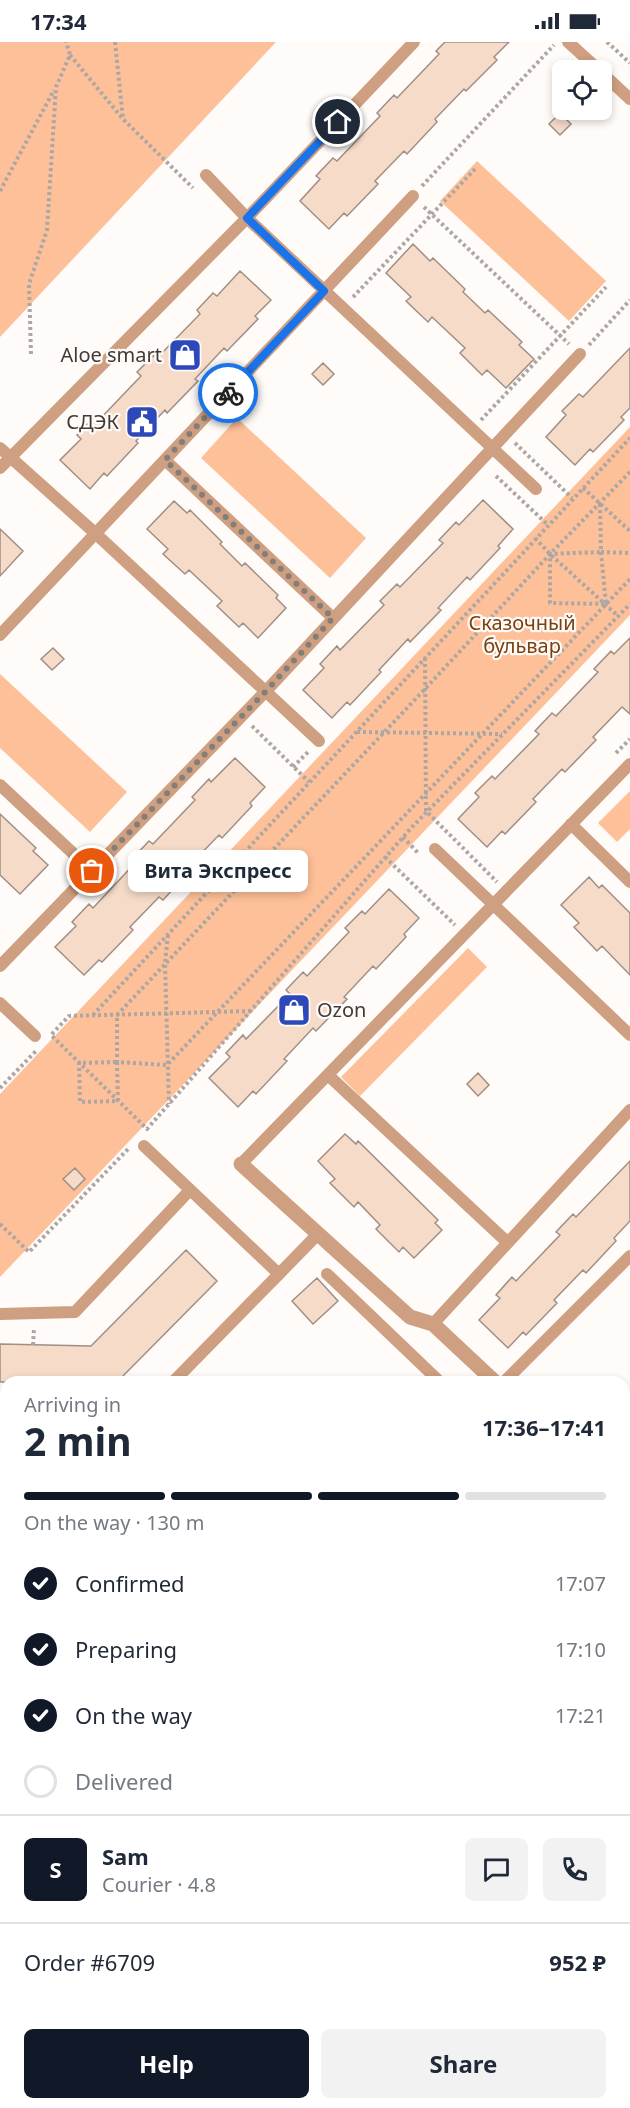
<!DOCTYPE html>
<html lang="en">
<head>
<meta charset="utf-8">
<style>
  :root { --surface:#fff; --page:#f2f2f3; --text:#1f2937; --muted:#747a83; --line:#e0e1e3; --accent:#111827 }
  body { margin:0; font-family:"Noto Sans",sans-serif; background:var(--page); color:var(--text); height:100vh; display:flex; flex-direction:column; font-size:22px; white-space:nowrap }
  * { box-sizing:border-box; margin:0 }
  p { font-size:20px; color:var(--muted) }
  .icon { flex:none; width:33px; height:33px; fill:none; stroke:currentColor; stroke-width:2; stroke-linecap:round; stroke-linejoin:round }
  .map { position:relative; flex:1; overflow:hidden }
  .details { position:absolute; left:0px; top:1334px; width:630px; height:734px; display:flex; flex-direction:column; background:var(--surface); border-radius:18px 18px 0 0; box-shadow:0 3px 9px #0003 }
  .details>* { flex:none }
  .fabs { position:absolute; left:552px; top:18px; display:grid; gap:12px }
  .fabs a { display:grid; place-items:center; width:60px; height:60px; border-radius:9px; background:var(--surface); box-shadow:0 3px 9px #0003; font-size:30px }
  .pin { position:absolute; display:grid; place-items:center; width:51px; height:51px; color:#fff; margin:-26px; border:3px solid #fff; border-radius:50%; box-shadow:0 2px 6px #0007 }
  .courier { position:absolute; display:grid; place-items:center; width:60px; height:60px; margin:-30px; border:4px solid #1a73e8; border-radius:50%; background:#fff; color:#222; box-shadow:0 2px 8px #0007 }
  .bubble { position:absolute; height:42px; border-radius:9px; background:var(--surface); box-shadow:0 3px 9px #0003; font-size:20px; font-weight:700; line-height:42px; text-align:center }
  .headline em { font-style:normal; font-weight:700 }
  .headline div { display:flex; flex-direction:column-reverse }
  .headline { display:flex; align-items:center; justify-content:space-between; height:102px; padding:0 24px }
  h1 { font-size:39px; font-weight:700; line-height:45px }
  .bar { display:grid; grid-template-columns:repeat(4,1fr); gap:9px 6px; align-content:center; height:72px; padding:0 24px }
  .bar i { height:8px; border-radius:4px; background:var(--line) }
  .bar .on { background:var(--accent) }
  .bar p { grid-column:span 4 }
  .line { display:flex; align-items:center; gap:15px; padding:0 24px; border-top:2px solid var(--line) }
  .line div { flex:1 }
  .round { display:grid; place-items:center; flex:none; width:63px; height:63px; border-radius:9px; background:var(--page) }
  ol { padding:0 24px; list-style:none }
  li { display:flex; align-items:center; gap:18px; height:66px }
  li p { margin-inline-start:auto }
  li .icon { padding:6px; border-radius:50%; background:var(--accent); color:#fff; stroke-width:4 }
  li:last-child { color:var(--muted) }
  li i { width:33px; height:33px; border:3px solid var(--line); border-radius:50% }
  .action { display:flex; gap:12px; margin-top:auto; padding:12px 24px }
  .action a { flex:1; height:69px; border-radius:9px; background:var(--accent); color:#fff; font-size:24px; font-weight:700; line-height:69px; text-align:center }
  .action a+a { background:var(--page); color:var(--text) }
  .status { display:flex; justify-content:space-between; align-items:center; height:42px; padding:0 30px; background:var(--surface); direction:ltr }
  .status svg { height:16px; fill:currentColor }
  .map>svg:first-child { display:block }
</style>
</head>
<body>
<div class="status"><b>17:34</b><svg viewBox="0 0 49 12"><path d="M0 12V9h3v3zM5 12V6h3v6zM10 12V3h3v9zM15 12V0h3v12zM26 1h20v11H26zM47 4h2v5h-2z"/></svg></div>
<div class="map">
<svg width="630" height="2066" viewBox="0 0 630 2066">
  <rect width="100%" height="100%" fill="#fefbf9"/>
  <!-- green -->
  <path fill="#fdc098" d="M0 0H276L0 295Z
    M477 119 606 239 569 279 440 159Z
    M237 376 366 496 330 536 201 416Z
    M630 385V573L0 1235V1052Z
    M0 632 127 750 90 790 0 706Z
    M630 749V787L617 800 598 781Z
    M468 906 487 925 360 1054 341 1035Z
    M0 1465 6 1471V1613L0 1612Z"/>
  <!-- water -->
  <path fill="#becef6" d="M624 1567 630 1568V1694L624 1697Z"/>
  <!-- building -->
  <path fill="#f6dbc9" stroke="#9f8f85" stroke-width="1.5" d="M445 0H509L494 15 497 18 466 49 464 47 435 77 437 80 407 112 404 109 375 139 378 142 347 174 344 171 329 187 300 159 320 137 316 134 333 116 337 119 380 74 377 71 394 53 397 56 439 12 436 9Z
    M560 71 571 82 560 93 549 82Z
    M413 202 430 219 433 216 465 247 463 250 485 271 488 268 522 300 519 303 534 317 506 346 487 328 482 333 460 311 465 306 432 275 428 280 406 259 411 255 386 231Z
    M240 229 271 258 255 274 258 277 227 309 224 306 195 337 198 339 167 371 165 368 136 399 138 401 107 434 104 431 90 447 60 418 81 397 77 393 94 375 98 379 141 334 137 330 154 313 157 316 200 272 197 268 213 251 217 254Z
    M630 306V366L621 375 624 378 593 410 590 407 575 423 546 395 566 373 562 369 579 352 583 355Z
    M323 321 334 332 323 343 312 332Z
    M483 458 513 487 498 504 500 506 470 538 467 535 438 566 441 568 410 600 408 597 379 628 381 630 350 663 347 660 332 676 303 648 324 626 320 622 337 604 340 608 384 563 380 559 397 542 400 545 443 501 439 498 456 480 459 483Z
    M174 459 187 471 190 468 222 500 220 502 242 524 245 521 278 553 276 556 286 566 258 596 243 581 239 585 217 564 222 559 189 528 185 532 163 512 168 507 147 487Z
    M0 487 23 509 0 534Z
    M630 596V672L622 665 593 695 596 698 565 730 562 727 533 757 536 760 505 792 502 789 487 805 458 777 479 755 475 751 492 734 495 737 539 692 535 689 552 671 556 674 598 630 594 627 611 609 614 612Z
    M53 606 64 617 52 628 41 617Z
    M235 716 265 745 250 761 252 764 222 796 219 793 190 823 193 826 163 858 159 855 130 885 133 888 102 920 99 918 84 933 55 905 76 884 72 880 89 862 93 866 136 820 132 817 149 799 153 802 195 758 192 755 209 737 211 740Z
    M0 772 36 806 33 809 48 823 20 852 0 833Z
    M589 835 599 846 602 843 630 871V933L602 904 597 909 574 885 579 881 561 863Z
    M389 847 419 876 404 892 406 895 376 927 373 924 344 955 347 957 316 989 313 986 284 1017 287 1019 256 1052 253 1049 238 1065 209 1036 230 1015 226 1011 243 993 246 997 290 952 286 948 303 930 307 934 349 890 345 886 362 869 365 872Z
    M478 1031 489 1043 478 1054 467 1042Z
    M345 1092 356 1102 358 1099 438 1178 435 1181 442 1188 414 1216 403 1205 399 1210 376 1187 380 1183 358 1160 354 1165 330 1141 335 1137 318 1119Z
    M630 1119V1179L614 1196 616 1199 586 1231 583 1228 554 1258 557 1261 526 1293 523 1290 508 1306 479 1278 500 1256 496 1253 512 1235 516 1239 560 1193 556 1190 573 1172 576 1175Z
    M75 1126 85 1137 74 1148 63 1137Z
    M186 1208 217 1239 117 1340H0V1302L91 1304Z
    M317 1236 338 1259 313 1282 292 1259Z"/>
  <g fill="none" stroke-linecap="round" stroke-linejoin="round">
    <!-- path -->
    <path stroke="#aca7a4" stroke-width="4" stroke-dasharray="3 3" stroke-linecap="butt" d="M115 0 123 77
      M607 0 630 21
      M70 13 123 77 193 146
      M422 144 554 3
      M0 149 54 48
      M424 165 569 302
      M353 255 475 127
      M589 303 630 258
      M31 312 29 242 47 188 56 45 70 13 66 0
      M481 378 606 245
      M515 401 572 456
      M630 430 550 512 425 647 117 973V1020L167 1023 630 537
      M496 434 548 483
      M583 446 630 489
      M600 462 601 510 630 511
      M535 496 550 512 618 574
      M601 510 606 562 550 561V512Z
      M425 616 426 769 497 840
      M252 684 309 740
      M357 690 502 692
      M616 711 630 697
      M293 725 310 708
      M403 795 419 812
      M385 815 455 883
      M168 893 165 921 169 1062
      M251 969 69 974 51 993 147 1087 412 785 630 562
      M93 973 630 396
      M117 1020 118 1059 80 1060 79 1021Z
      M0 1046 37 1008
      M0 1182 29 1210 130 1105
      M33 1303 34 1286
      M624 1393 630 1389"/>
    <!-- service -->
    <path stroke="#ce9f80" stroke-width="12" d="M568 0 599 28
      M602 31 630 57
      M206 133 247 176 536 447
      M0 406 95 491 319 699
      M165 418 333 576
      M0 426 247 176 414 0
      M0 593 413 154
      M0 743 92 829
      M571 782 630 840
      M435 807 630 993
      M0 924 266 649 580 312
      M0 961 35 994
      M328 1033 507 1200
      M144 1104 279 1232 318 1192
      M241 1122 630 722
      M327 1232 440 1340
      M0 1272 75 1270 190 1148
      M433 1282 630 1068
      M173 1340 279 1232
      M504 1340 630 1214
      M0 1407H6
      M624 1942 630 1953"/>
    <!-- minor -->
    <path stroke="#ce9f80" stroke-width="15" d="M241 1122 410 1275 433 1282 495 1340
      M624 1365 630 1362
      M0 1637H6
      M0 1887 6 1885
      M386 2061 388 2066"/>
  </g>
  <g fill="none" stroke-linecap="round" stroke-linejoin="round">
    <!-- done -->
    <path stroke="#837e7a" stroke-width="6" stroke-dasharray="0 10.8" d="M92 829 266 649 333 576 165 418 228 351"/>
    <!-- route -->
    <path stroke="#1a73e8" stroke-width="8" d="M228 351 324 249 247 176 338 80"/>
  </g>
  <!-- icons -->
  <defs>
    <symbol id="shop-square" viewBox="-11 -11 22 22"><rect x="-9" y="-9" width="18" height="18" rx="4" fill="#2d49b9" stroke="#fefbf9"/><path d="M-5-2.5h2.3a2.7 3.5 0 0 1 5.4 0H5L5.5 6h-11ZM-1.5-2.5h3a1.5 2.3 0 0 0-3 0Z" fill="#fff"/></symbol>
    <symbol id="civic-square" viewBox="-11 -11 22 22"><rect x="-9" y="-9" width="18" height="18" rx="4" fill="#2d49b9" stroke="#fefbf9"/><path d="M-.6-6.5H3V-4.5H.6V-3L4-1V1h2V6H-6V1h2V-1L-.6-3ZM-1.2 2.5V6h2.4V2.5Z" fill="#fff"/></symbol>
  </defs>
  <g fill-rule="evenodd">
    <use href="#shop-square" x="166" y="294" width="38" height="38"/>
    <use href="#civic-square" x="123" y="361" width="38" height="38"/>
    <use href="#shop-square" x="275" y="949" width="38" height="38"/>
  </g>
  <g text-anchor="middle" stroke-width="4.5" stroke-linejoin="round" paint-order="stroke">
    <!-- poi labels -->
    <g font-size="20" fill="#413a36" stroke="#fefbf9" text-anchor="end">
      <text x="162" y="320">Aloe smart</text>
      <text x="119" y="387">СДЭК</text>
      <text x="317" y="975" text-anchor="start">Ozon</text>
    </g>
    <!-- park labels -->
    <g font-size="20" fill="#7d410f" stroke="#fefbf9">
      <text x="522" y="588">Сказочный<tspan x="522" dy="23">бульвар</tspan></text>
    </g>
  </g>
</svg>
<div class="fabs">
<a><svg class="icon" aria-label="locate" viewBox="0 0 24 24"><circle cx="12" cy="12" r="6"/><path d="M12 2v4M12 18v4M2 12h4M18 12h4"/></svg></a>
</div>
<div class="pin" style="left:92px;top:829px;background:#ea580c"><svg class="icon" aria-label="bag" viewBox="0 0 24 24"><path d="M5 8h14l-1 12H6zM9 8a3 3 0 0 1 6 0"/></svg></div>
<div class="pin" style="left:338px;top:80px;background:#1f2937"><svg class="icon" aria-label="home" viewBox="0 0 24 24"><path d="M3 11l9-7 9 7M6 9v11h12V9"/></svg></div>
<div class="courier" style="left:228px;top:351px"><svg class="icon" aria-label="bike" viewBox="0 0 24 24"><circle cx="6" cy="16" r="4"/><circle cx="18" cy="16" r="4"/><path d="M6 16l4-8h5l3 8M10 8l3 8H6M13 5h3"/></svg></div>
<div class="bubble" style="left:128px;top:808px;width:180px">Вита Экспресс</div>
<section class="details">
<div class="headline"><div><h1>2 min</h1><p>Arriving in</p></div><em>17:36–17:41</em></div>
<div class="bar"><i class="on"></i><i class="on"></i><i class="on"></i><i></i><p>On the way · 130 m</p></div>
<ol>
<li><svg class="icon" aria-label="check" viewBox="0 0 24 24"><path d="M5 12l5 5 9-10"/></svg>Confirmed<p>17:07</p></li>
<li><svg class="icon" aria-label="check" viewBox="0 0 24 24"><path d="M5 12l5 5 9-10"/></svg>Preparing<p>17:10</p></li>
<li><svg class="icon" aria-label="check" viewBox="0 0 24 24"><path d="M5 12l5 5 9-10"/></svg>On the way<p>17:21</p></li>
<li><i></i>Delivered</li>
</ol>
<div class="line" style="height:108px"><b class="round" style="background:var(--accent);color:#fff">S</b><div><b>Sam</b><p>Courier · 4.8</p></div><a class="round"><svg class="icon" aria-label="chat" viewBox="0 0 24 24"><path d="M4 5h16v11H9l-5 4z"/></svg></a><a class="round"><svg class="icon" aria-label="phone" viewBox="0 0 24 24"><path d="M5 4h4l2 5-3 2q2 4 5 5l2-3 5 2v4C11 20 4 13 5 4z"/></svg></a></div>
<div class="line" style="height:78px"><div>Order #6709</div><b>952 ₽</b></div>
<div class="action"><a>Help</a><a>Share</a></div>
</section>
</div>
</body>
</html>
